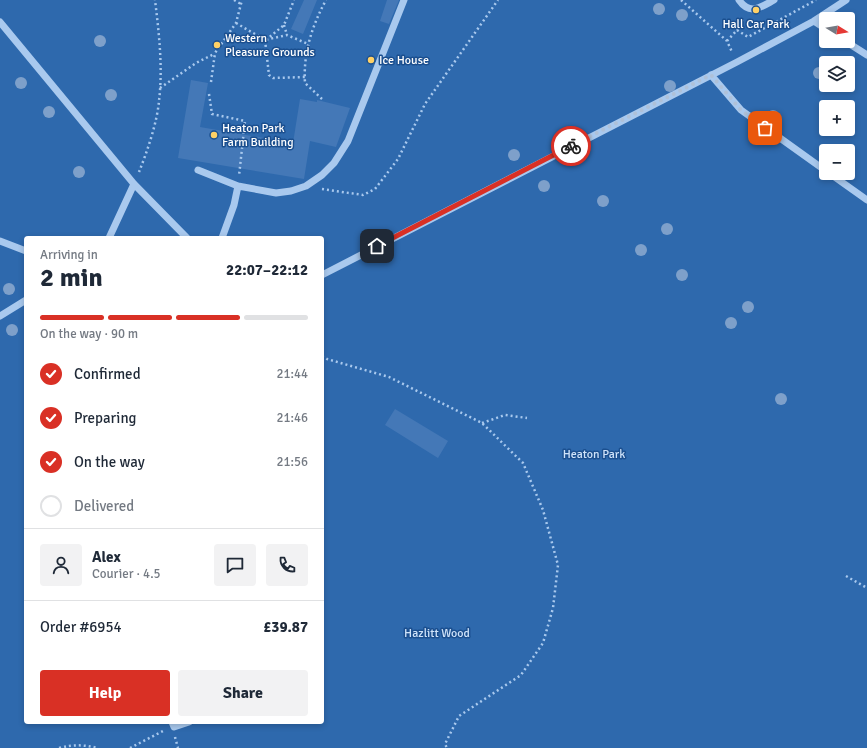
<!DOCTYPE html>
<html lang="en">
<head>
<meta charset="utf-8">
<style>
  :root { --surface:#fff; --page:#f2f2f3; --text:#1f2937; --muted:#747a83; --line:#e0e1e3; --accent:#d93025 }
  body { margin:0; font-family:Signika,sans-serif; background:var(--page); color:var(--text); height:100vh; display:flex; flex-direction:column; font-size:15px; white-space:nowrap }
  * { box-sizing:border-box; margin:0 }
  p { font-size:13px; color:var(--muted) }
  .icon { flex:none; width:22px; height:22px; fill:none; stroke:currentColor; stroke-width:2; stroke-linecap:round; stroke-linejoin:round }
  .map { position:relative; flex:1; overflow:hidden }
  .sheet { position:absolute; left:24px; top:236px; width:300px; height:488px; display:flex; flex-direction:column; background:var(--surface); border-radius:4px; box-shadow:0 2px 6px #0003 }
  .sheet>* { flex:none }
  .needle { width:26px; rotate:101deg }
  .controls { position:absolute; left:819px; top:12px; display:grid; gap:8px }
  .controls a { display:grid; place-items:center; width:36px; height:36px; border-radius:4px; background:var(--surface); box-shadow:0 2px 6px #0003; font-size:20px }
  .pin { position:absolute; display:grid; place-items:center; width:34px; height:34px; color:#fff; margin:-17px; border-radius:8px; box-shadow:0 2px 6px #0006 }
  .courier { position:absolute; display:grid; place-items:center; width:40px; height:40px; margin:-20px; border:3px solid #d93025; border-radius:50%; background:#fff; color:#222; box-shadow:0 1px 5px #0007 }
  .head em { font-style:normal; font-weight:800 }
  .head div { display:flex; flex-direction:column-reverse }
  .head { display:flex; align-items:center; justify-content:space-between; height:68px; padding:0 16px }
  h1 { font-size:26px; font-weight:800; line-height:30px }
  .bar { display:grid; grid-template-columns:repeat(4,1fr); gap:6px 4px; align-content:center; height:48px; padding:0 16px }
  .bar i { height:5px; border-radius:3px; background:var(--line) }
  .bar .active { background:var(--accent) }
  .bar p { grid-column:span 4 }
  .line { display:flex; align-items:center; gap:10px; padding:0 16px; border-top:1px solid var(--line) }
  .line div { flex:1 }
  .round { display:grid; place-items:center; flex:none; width:42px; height:42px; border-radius:4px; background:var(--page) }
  ol { padding:0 16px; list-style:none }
  li { display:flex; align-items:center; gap:12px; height:44px }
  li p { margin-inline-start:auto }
  li .icon { padding:4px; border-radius:50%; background:var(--accent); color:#fff; stroke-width:4 }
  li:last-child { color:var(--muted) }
  li i { width:22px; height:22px; border:2px solid var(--line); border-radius:50% }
  .primary-button { display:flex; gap:8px; margin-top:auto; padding:8px 16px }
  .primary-button a { flex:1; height:46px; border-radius:4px; background:var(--accent); color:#fff; font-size:16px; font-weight:800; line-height:46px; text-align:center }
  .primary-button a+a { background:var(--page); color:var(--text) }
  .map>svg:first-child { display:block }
</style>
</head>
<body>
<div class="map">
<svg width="867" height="748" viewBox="0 0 867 748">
  <rect width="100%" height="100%" fill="#1b4f8f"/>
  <!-- green -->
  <path fill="#2e69ad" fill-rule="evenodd" d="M0 0H867V748H0ZM826 19H848V41H826ZM826 63H848V85H826ZM826 107H848V129H826ZM826 151H848V173H826ZM26 238H322V722H26Z"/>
  <!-- building -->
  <path fill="#4478b7" d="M304 0H317L303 34 291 29Z
    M387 0H399L389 24 380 21Z
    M191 80 208 83 200 127 293 143 300 99 317 102V100L350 108 336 147 310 141 304 179 178 158Z
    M395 409 448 441 438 458 385 425Z"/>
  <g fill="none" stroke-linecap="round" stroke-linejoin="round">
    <!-- path -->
    <path stroke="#a9c9ee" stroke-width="2.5" stroke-dasharray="2 3" stroke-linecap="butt" d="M234 0 241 4
      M681 0 727 41 732 52
      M236 23 265 40 287 35 308 44
      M284 25 287 35
      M737 30 748 37 816 0
      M265 40 269 75 273 78 305 77
      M266 40 284 25 294 0
      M727 41 737 30 744 17
      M211 82 215 53 236 23 242 0
      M160 88 196 63 214 54
      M209 94 212 114 245 121 239 176
      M322 99 305 83C303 53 312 26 326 0
      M139 172C147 152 157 123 159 101 163 68 159 33 155 0
      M322 189 363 195 375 189 398 159 425 104 498 0
      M322 356 327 359 389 377 482 423 523 463 543 510 558 565 553 608 543 643 521 675 459 716 445 744 447 748
      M482 423 505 415 527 418
      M846 576 867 588
      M175 737 178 748
      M59 748C74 744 84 745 98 748
      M130 748 163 731"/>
    <!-- minor -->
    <path stroke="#a9c9ee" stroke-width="7" d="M739 0C750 16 761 7 774 0
      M814 21 826 29
      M0 22 134 184 187 238
      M845 41 867 55
      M711 75 741 110 826 171
      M198 170 238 186 276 193 291 191 306 186 322 175 334 163 348 141 404 0
      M829 173 867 200
      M109 238 134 184
      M222 238 234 205 238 186
      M0 241 26 251
      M322 275 737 62 814 21 846 0
      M0 316 26 300
      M172 722 174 727 189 722"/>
  </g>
  <!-- trees -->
  <g fill="#7ea0ca">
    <circle cx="659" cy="9" r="6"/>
    <circle cx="682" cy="15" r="6"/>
    <circle cx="100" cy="41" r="6"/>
    <circle cx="819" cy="73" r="6"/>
    <circle cx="21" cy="83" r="6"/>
    <circle cx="670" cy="86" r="6"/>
    <circle cx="111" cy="95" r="6"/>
    <circle cx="49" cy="112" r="6"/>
    <circle cx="773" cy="116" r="6"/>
    <circle cx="514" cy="155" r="6"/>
    <circle cx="79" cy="172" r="6"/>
    <circle cx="544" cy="186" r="6"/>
    <circle cx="603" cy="201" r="6"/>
    <circle cx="667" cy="229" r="6"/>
    <circle cx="641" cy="250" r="6"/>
    <circle cx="682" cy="275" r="6"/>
    <circle cx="9" cy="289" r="6"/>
    <circle cx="748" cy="307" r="6"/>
    <circle cx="731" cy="323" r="6"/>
    <circle cx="12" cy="330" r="6"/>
    <circle cx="781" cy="399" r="6"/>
  </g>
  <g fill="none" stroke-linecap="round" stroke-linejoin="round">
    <!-- done -->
    <path stroke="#afc1d8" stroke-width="4" stroke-dasharray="0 7.2" d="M571 146 711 75 741 110 765 128"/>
    <!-- route -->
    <path stroke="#d93025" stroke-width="5" d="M377 246 571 146"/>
  </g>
  <!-- markers -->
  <g fill="#ffd166" stroke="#1b4f8f" stroke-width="1.5">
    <circle cx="756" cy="10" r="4"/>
    <circle cx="217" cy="45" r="4"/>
    <circle cx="371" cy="60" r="4"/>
    <circle cx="214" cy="135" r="4"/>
  </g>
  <g text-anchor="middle" stroke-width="3" stroke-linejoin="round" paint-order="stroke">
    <!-- poi labels -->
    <g font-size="12" fill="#fff" stroke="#1b4f8f" text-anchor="start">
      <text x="756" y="28" text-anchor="middle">Hall Car Park</text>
      <text x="225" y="42">Western<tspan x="225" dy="14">Pleasure Grounds</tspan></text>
      <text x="379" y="64">Ice House</text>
      <text x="222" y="132">Heaton Park<tspan x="222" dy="14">Farm Building</tspan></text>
    </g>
    <!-- park labels -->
    <g font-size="12" fill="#cfe3fa" stroke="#1b4f8f">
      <text x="594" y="458">Heaton Park</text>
      <text x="437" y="637">Hazlitt Wood</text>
    </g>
  </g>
</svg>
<div class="controls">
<a><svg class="needle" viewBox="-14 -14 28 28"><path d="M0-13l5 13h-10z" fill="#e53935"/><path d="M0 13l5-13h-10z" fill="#747a83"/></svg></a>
<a><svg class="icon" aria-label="layers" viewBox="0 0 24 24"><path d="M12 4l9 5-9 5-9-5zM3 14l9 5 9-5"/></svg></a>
<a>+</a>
<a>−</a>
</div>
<div class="pin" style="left:765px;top:128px;background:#ea580c"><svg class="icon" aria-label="bag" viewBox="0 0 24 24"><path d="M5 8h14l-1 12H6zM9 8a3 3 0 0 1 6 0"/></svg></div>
<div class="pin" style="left:377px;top:246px;background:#1f2937"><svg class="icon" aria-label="home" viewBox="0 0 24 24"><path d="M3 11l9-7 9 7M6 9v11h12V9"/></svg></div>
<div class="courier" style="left:571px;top:146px"><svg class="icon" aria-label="bike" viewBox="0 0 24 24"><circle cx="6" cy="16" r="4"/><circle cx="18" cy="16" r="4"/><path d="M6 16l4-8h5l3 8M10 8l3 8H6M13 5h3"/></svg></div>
<section class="sheet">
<div class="head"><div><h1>2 min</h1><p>Arriving in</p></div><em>22:07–22:12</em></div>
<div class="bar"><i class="active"></i><i class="active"></i><i class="active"></i><i></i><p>On the way · 90 m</p></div>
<ol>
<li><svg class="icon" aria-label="check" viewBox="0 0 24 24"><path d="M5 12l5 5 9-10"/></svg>Confirmed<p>21:44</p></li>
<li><svg class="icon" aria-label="check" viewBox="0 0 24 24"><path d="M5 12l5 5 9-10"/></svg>Preparing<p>21:46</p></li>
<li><svg class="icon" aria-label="check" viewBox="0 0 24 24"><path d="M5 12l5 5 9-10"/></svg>On the way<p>21:56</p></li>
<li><i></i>Delivered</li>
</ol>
<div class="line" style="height:72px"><a class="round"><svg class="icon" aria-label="person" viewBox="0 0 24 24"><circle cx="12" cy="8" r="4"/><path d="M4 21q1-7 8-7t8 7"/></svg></a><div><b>Alex</b><p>Courier · 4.5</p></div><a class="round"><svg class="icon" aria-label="chat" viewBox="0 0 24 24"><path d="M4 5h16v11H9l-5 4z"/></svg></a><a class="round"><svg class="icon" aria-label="phone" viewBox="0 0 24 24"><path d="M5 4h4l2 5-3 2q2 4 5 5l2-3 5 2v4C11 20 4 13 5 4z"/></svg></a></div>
<div class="line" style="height:52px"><div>Order #6954</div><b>£39.87</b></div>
<div class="primary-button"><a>Help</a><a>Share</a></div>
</section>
</div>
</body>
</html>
